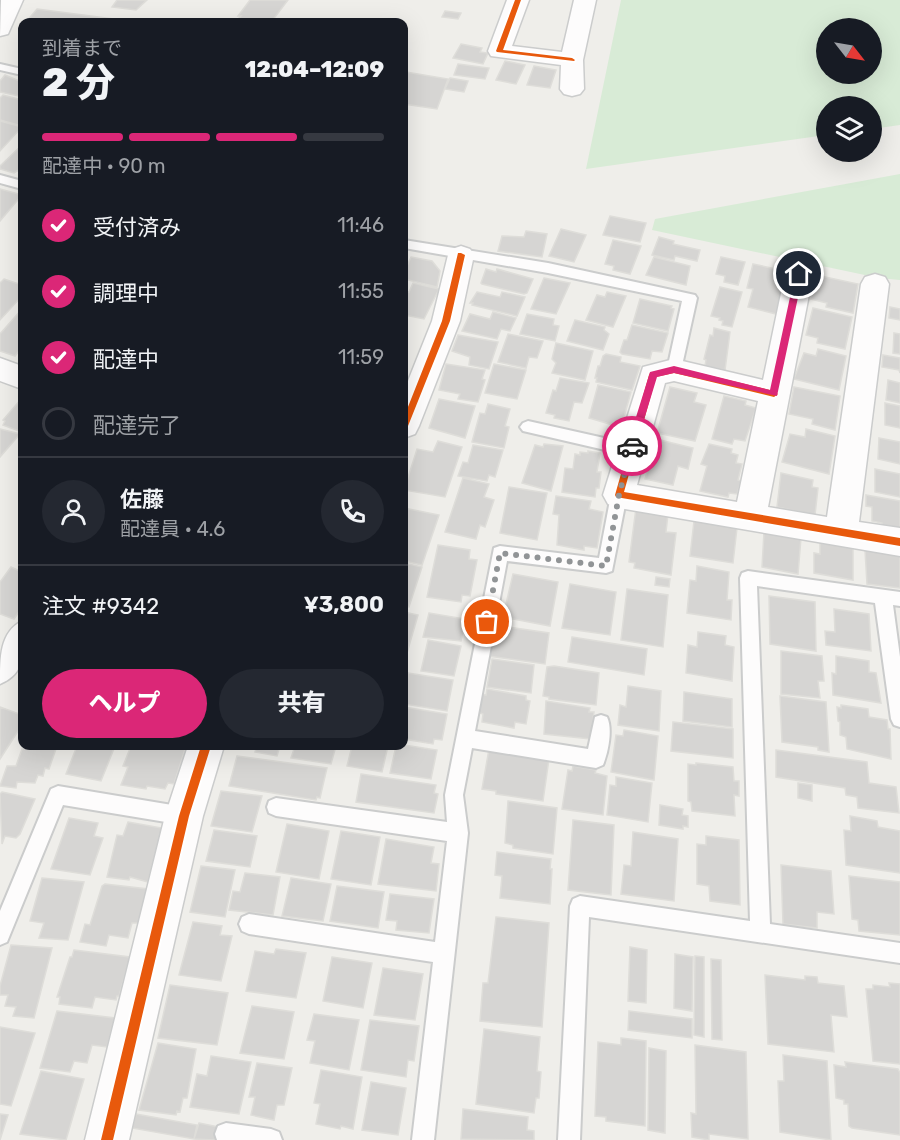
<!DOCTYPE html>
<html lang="ja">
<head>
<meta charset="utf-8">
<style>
  :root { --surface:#171b24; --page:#242831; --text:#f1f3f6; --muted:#9ea1a6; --line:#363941; --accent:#db2777 }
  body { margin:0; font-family:Rubik,"Noto Sans JP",sans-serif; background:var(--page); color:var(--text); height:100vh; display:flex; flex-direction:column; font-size:22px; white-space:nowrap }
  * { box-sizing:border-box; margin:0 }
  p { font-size:20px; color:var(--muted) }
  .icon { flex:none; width:33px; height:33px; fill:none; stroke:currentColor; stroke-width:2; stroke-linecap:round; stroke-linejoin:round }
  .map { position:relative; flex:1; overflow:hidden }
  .drawer { position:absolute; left:18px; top:18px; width:390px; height:732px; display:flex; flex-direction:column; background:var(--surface); border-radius:12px; box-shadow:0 6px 24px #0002 }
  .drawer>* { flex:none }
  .needle { width:39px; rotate:121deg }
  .controls { position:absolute; left:816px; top:18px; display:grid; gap:12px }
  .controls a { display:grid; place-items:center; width:66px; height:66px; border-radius:50%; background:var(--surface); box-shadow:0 6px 24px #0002; font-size:30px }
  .pin { position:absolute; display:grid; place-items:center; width:51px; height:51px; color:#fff; margin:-26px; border:3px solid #fff; border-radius:50%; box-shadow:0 2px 6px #0007 }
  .courier { position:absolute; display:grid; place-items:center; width:60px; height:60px; margin:-30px; border:4px solid #db2777; border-radius:50%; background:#fff; color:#222; box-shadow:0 2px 8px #0007 }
  .overview em { font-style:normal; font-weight:800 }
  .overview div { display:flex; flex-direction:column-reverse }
  .overview { display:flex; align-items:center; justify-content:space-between; height:102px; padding:0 24px }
  h1 { font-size:39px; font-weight:800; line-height:45px }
  .bar { display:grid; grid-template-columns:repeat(4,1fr); gap:9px 6px; align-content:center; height:72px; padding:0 24px }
  .bar i { height:8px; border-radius:4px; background:var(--line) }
  .bar .current { background:var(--accent) }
  .bar p { grid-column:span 4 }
  .line { display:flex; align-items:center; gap:15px; padding:0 24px; border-top:2px solid var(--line) }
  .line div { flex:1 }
  .round { display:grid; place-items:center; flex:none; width:63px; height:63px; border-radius:32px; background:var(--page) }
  ol { padding:0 24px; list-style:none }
  li { display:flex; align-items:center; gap:18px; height:66px }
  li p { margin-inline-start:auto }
  li .icon { padding:6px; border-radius:50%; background:var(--accent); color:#fff; stroke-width:4 }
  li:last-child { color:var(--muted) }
  li i { width:33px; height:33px; border:3px solid var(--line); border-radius:50% }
  .button { display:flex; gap:12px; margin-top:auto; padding:12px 24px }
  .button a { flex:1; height:69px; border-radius:36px; background:var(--accent); color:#fff; font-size:24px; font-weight:800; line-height:69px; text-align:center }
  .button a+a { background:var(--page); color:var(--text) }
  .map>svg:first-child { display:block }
</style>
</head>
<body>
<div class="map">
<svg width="900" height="1140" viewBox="0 0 900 1140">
  <rect width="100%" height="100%" fill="#efeeea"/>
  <!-- green -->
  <path fill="#d8ebd6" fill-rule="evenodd" d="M621 0H900V125L872 129V106H826V135L586 169ZM826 28H872V74H826Z
    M900 174V280L879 278 652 230 655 219Z"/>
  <!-- building -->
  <path fill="#d6d5d3" stroke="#deddd9" stroke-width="1.5" d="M117 0H147L136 10 112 7Z
    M250 0H288L272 21 258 19 256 21 239 18 241 16H238Z
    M37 9 137 22H26Z
    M445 11 461 13 458 19 442 17Z
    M461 44 482 48 480 52 488 53 483 64 453 58Z
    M505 61 525 65 516 84 496 80Z
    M458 64 489 68 485 79 454 75Z
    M534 66 556 70 550 88 527 85Z
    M406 72 448 79 437 109 404 104V79Z
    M5 75 22 82V92L19 96 0 92V81Z
    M450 78 468 81 464 92 445 89Z
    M3 95 22 100V126L0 120V98Z
    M0 121 22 127 0 151Z
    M22 145V168L14 173 0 169V166Z
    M0 189 22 195 0 221Z
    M610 216 646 223 640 242 603 235Z
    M561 229 586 235 574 262 549 256Z
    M526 231 547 234 542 257 498 251 502 236 524 237Z
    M659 237 674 241 673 244 700 250 697 261 675 256 674 260 652 255Z
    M613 240 641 246 630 274 613 270 614 266 605 264Z
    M411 257 432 261 440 271 437 287 404 279V273Z
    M654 257 690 266 686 285 646 275Z
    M721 257 745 262 738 285 724 282 725 276 716 274Z
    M753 264 786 271 776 314 748 307 753 289 747 288Z
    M486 269 496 272 497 269 533 279 527 293 524 294 482 284 481 283Z
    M816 275 858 284 853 313 826 307 827 303 810 299Z
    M544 278 570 283 556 314 531 309Z
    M4 279 22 285V296L0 320V283Z
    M413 283 439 289 424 319 404 315V294L405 291 409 292Z
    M720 287 742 292 732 327 722 325 723 321 719 320 720 318 711 316Z
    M477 292 500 297 502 292 525 297 517 316 472 305 473 303H470Z
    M607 292 626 296 613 327 586 320 597 295 605 297Z
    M640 299 672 306 671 308 674 309 668 331 633 323Z
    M890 307 900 309V320L889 318Z
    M813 308 852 317 845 349 817 343 818 338 806 335Z
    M22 309V347L15 356 0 351V334Z
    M493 312 516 318 510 331 501 329 497 339 462 331 470 314 490 319Z
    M527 314 554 319 553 325 559 326 555 341 520 334Z
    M575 320 605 327 604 330 609 334 603 350 567 341Z
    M632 325 668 333 662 352 652 351 650 359 622 354 620 352 624 340H627Z
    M714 328 730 332 725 370 705 366 706 360 704 359 710 335 713 336Z
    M894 333 900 334V354L893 353Z
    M508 334 543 341 537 358 529 357 526 368 498 362Z
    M458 335 498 342 489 369 469 365 470 357 452 351Z
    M556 343 593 351 585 380 552 373 556 363 552 359Z
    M818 349 846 356 839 390 794 379 804 353 816 356Z
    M606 354 621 357 620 362 640 366 632 390 596 382 597 378H595L598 366H600L603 356Z
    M883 355 900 358V373L899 370 882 367Z
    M446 364 485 370 482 379 485 380 478 402 458 399 460 394 439 390Z
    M494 364 526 370 517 399 485 393Z
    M560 378 589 383 582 403 574 402 569 421 554 418 555 415 546 413 553 390 556 391Z
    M888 380 900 383V403L886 400Z
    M598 385 631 392 622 424 614 422 613 425 589 418Z
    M670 387 697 393 694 402 706 405 695 441 657 433Z
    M794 387 840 396 835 430 812 424 813 419 789 414Z
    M724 396 746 401 745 405 756 408 745 441 734 439 732 444 712 439Z
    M22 398V429L19 431 3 425 5 421 3 420Z
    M439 399 475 406 465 438 429 428Z
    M885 403 900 406V428L885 425Z
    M488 404 510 409 505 426 509 427 504 448 472 442 480 413 485 414Z
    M0 429 20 434 0 457Z
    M806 429 835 436 829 474 782 462 790 434 805 437Z
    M879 438 900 442V464L878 459Z
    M656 439 693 448 688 469 678 466 673 485 645 479Z
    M438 441 462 447 445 497 404 490 417 449 433 452Z
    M544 444 563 446 551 491 522 483 535 445 543 447Z
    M709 444 732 449 731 453 738 455 736 463 742 464 738 480 741 481 737 494 729 493 728 497 700 491 707 466 701 464Z
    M473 445 503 450 495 477 489 475 487 481 458 476 463 462 468 463Z
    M588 451 600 453 597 472H601L599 488H596L595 497 562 492 565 468 573 469 575 454 580 455V452L588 453Z
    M875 469 900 474V497L875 492Z
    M781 473 813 480 812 487 818 488 815 515 777 507Z
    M463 478 489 484 484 497 494 500 485 527 480 525 476 539 445 532Z
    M509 487 547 493 537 540 500 533Z
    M866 495 900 501V531L882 528V523L872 521V507L866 506Z
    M556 496 591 501 589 509 603 512 597 548 584 546V550L557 545 559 515 553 514Z
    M404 508 439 515 422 565 404 561Z
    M636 508 668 514 666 532 676 533 671 575 634 568 635 563 629 562Z
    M694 521 737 528 733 563 690 556Z
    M764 532 801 538 798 574 762 567Z
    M820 543 853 548V580L814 573V553L820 554Z
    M438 545 470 550 469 559 477 560 470 596 462 595 461 602 427 597Z
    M865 550 900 555V588L867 584Z
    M404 563 422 567 409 607 404 606Z
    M697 566 729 572 727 600H732L731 620 687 613 690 580 696 581Z
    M11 567 22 572V607L14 619 0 614V582Z
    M513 574 558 582 550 626 503 617Z
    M656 577 670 579 669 587 655 585Z
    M570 584 616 592 610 635 562 628Z
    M627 589 668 595 663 647 621 640Z
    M769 596 815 602 816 651 770 644Z
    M834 609 869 614 871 651 826 645 825 631 835 632Z
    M404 612 418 615 405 660 404 659Z
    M429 613 465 619 461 641 423 637Z
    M508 627 549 633 545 664 488 656 492 630 508 632Z
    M698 632 726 636 725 645 734 647 732 681 686 673 688 645 697 647Z
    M572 637 647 649 644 675 568 662Z
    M428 640 461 646 454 676 421 671Z
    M781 651 822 656 824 681H818L820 698 781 694Z
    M836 656 869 661V672L876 673 881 703 833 695 832 673 836 674Z
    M492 659 534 665 531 693 487 687Z
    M554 666 599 673 596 705 549 699V697L543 696 547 667Z
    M408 673 453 680 447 711 404 704Z
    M628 686 661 691 659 731 618 725 620 705 626 707Z
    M487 689 526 696V700L530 701 526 724 515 722 514 728 482 722 483 714 477 712 481 694 486 695Z
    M684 692 732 699V727L683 721Z
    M780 696 826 702 829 752 818 750V747L782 742Z
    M546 701 590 708 589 712H594L590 739 544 734Z
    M841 705 868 709 869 717 887 720 888 729H890L891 759 847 749 846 737 840 735V722L838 721 837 707 841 708Z
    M0 707 22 715V725L0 759Z
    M404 707 447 714 442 740 434 739 433 744 404 739Z
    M673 722 733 729V758L671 751Z
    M624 730 658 736 654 780 611 772 616 735 623 736Z
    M404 745 437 750 431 779 390 773 396 746Z
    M23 746H57L49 769 45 768 43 776 38 775 35 783 17 782 16 788 0 786 7 766H16Z
    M77 746H115L101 781 66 774Z
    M131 746H166L185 749 174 784 168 783 165 789 147 786 146 789 121 785 128 767 123 766Z
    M257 746H280L277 756 255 752Z
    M295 746H336L331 764 291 758Z
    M352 746H388L382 772 347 766Z
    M489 749 549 759 543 801 496 794V791L482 789Z
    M776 750 867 762 869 783 896 787 899 813 858 808 857 797 846 795 845 788 776 777Z
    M237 756 327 768 320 798 317 797 316 800 229 786Z
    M696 763 733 767 734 781H739V796L734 795 735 816 692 811 691 802 688 801V764L696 765Z
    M573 766 596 770 595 773 607 776 603 815 562 809 568 770 572 771Z
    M361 774 436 785 434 793 438 794 434 813 356 802Z
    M616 777 652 783 648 822 607 815 610 785 616 786Z
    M798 783 812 785V801L798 798Z
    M221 791 262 796 252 832 211 826Z
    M2 792 35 799 20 834 16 838 5 836 2 844 0 794Z
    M508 801 557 808 553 854 513 848V845L505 843Z
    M660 805 683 809 682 815 688 816V827L683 826V829L659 825Z
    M850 816 877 821 878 827 900 831V873L846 865 844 830 851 831Z
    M69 818 98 823 94 836 103 838 90 875 51 869Z
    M573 820 614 825 611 895 568 890Z
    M128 822 162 828 148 882 130 877 129 880 107 877 117 835 123 836Z
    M287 824 329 831 319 879 276 872Z
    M214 830 257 836 250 867 206 861Z
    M341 831 380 837 371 885 331 879Z
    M633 832 678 839 674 901 621 894 624 865 631 866Z
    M706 836 739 840 740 905 710 901 709 886 697 884V844L706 845Z
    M386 839 434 847 431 863 439 864 436 891 378 884Z
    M497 852 551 859 550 869H552L550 904 500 898 502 876 495 875Z
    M781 865 831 871 834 914 817 912V928L783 924Z
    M201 866 235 870 225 917 190 912Z
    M245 873 280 877 273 915 229 910 233 891 240 892Z
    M849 876 900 882V935L859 931 858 920 852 919Z
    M42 878 84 882 68 940 39 938 44 923 30 921Z
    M291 878 331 884 323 921 282 916Z
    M105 884 148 889 138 923H132L128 938 109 935 106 946 80 942 85 924 90 925 102 886Z
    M337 886 384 892 378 928 330 921Z
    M390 894 434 899 429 933 396 930 397 921 386 920Z
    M496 917 549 923 542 1027 480 1021 483 983H488Z
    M193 922 222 926 220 935 232 936 221 981 179 975Z
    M11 945 52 948 34 1018 13 1016 16 1007 5 1006 8 995H0V986Z
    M630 947 647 950 646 1003 628 1001Z
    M276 949 306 953 296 998 246 991 255 951 274 954Z
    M74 950 130 957 119 996H117L116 1000 95 997 92 1008 59 1004 60 997H57L70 957H72Z
    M675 954 693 957 692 1011 674 1008Z
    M695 956 704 957V1037L694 1035Z
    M332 957 372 963 363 1008 323 1001Z
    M711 959 721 960 722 1040 712 1039Z
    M383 968 423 974 415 1020 374 1015Z
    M765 975 805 980V976L817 977 818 983 844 986 847 1017 831 1015 834 1052 768 1044Z
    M889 983 900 984V1064L873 1061 866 989H873V985L890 987Z
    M170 985 228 993 217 1045 158 1038Z
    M252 1006 294 1012 284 1059 240 1053Z
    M57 1011 115 1018 107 1047 92 1045 87 1063 74 1061 70 1072 40 1068Z
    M629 1011 692 1019V1038L628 1030Z
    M314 1014 359 1020 349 1070 310 1063 315 1041 307 1040Z
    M370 1020 419 1026 414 1061 408 1060 406 1077 361 1070Z
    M0 1027 35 1033 11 1106 0 1104Z
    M484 1029 540 1037 537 1071 541 1072 539 1098H536L534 1113 476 1104Z
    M621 1038 646 1041 645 1126 606 1121V1117L595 1116 598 1042 621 1045Z
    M158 1043 196 1049 187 1098H183L180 1112 177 1111 176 1115 139 1110Z
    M695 1045 746 1052 748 1139 709 1134V1140L692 1137 691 1113 696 1114Z
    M649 1048 666 1051 665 1133 648 1130Z
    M783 1055 827 1061 831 1140 780 1132 778 1081H784Z
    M211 1056 251 1062 239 1114 190 1107 197 1074 207 1076Z
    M845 1062 898 1069 900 1073V1135L852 1128 849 1126 848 1104H844V1100L836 1098 834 1065 846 1067Z
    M257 1063 292 1068 284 1105H277L274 1120 251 1115 255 1097H249Z
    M321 1070 362 1077 353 1129 341 1126 340 1129 316 1124 320 1104 314 1103Z
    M41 1071 84 1079 66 1140 20 1134Z
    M371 1082 406 1088 398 1135 362 1130Z
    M463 1109 528 1117 527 1130 534 1131V1140L461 1139Z
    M0 1114 8 1115 0 1140Z
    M136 1114 197 1125 194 1139 132 1128Z
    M199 1123 219 1127 215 1140 194 1139Z"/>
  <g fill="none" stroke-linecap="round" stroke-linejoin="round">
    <defs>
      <path id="service" d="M0 64 22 69V75L0 70Z
        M0 175 22 181V189L0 183Z
        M404 240 548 263 695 295 697 298 681 370 674 375 667 370 682 301 548 273 404 248Z
        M528 421 631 444 636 446 639 450 636 454 631 456 523 431 520 427 523 423Z
        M619 489 625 490 627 495 612 571 606 573 507 561 475 731 588 749 595 717 601 715 607 717C613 729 608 753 603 765L596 768 472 748 463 795 468 833 434 1140H412L433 962 249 934 242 931 239 924 242 917 249 914 435 942 447 841 276 816 269 813 267 807 269 801 276 798 447 822 445 795 494 548 500 546 599 558 611 495 613 490Z
        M748 571 900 592V606L893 605 900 657V727L894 725 891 719 875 603 757 586 770 924 900 943V963L589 917 580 1140H558L570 906 573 899 580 896 750 921 740 578 742 573Z
        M58 786 184 807 191 809 193 816 191 823 184 825 63 805 7 942 0 945V911L51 789Z
        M226 1123 271 1129 279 1132 282 1140H217L215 1134 218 1126Z"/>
      <path id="minor" d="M507 0H529L512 46 562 52 574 0H596L583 60 584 89 580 94 572 96 564 94 560 89 561 65 491 56 488 51Z
        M461 246 470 249 474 255 460 321 419 426 415 434 404 438V391L432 321 448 255 452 249Z
        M799 265 809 267 813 274 768 507 827 517 861 284 865 277 875 274 885 277 889 284 859 522 900 528V556L619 508 608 504 603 495 643 367 674 359 763 380 785 274 789 267ZM674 381 758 401 737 502 637 485 665 383Z
        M0 358 22 366V389L0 381Z
        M22 621C25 646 28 673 0 684 0 657 0 632 22 621Z
        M188 746H224L203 816 129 1140H85L165 816Z"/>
      <path id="tertiary" d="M1 0H23L8 34 0 36Z"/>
    </defs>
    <!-- service casing -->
    <use href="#service" stroke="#cbcccc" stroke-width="4"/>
    <!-- minor casing -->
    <use href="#minor" stroke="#cbcccc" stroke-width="3"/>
    <!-- tertiary casing -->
    <use href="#tertiary" stroke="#cbcccc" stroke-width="3"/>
    <!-- service -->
    <use href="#service" fill="#fdfcfc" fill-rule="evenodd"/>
    <!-- minor -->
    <use href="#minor" fill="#fdfcfc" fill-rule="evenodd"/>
    <!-- tertiary -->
    <use href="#tertiary" fill="#fdfcfc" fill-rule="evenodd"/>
    <defs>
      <path id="cycleway" d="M515 0H521L503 50 572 58 575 60 574 61 497 52 496 51Z
        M458 253H461L465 255 450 321 408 426 404 429V417L442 321Z
        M674 367 774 391 778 394 774 397 674 373 656 377 624 492 900 538V546L616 497 615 495 649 375 650 373Z
        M201 746H211L189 816 113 1140H101L179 816Z"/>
    </defs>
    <!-- cycleway casing -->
    <use href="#cycleway" stroke="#fff" stroke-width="4"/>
    <!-- cycleway -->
    <use href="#cycleway" fill="#e8590c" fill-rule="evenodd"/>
  </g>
  <!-- route -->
  <path fill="#db2777" d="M799 271 803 274 777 396 674 373 657 377 636 446 635 449H628L627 446 650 372 674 366 770 390 795 274Z"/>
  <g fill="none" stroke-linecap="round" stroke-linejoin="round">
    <!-- done -->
    <path stroke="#919496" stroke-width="6" stroke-dasharray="0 10.8" d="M487 622 500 553 606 566 619 495 632 446"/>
  </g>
</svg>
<div class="controls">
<a><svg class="needle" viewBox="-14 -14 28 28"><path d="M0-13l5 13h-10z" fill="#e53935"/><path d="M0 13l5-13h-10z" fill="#9ea1a6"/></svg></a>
<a><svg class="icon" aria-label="layers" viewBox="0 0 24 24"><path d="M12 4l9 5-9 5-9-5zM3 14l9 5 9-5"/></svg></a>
</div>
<div class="pin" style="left:487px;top:622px;background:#ea580c"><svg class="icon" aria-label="bag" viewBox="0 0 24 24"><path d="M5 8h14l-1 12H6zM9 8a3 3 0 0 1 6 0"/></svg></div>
<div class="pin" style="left:799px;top:274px;background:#1f2937"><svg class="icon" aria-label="home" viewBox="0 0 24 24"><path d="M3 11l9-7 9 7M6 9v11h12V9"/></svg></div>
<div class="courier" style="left:632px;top:446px"><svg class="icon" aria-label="car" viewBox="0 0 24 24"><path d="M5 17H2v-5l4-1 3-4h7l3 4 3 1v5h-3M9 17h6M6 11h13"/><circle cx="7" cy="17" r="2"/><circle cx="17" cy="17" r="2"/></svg></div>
<section class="drawer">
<div class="overview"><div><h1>2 分</h1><p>到着まで</p></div><em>12:04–12:09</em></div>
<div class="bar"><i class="current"></i><i class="current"></i><i class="current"></i><i></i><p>配達中 · 90 m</p></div>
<ol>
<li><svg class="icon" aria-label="check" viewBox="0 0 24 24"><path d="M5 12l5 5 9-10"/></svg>受付済み<p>11:46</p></li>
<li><svg class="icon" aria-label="check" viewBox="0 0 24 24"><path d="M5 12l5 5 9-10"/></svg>調理中<p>11:55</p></li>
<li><svg class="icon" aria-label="check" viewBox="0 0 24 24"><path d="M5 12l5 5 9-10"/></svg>配達中<p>11:59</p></li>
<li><i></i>配達完了</li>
</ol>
<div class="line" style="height:108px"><a class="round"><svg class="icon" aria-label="person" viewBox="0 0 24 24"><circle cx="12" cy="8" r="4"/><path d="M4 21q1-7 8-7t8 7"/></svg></a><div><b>佐藤</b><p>配達員 · 4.6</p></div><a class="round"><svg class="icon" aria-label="phone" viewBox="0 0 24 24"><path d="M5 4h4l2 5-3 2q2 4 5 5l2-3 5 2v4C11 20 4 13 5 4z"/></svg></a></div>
<div class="line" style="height:78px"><div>注文 #9342</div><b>¥3,800</b></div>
<div class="button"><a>ヘルプ</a><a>共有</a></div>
</section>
</div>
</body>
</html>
